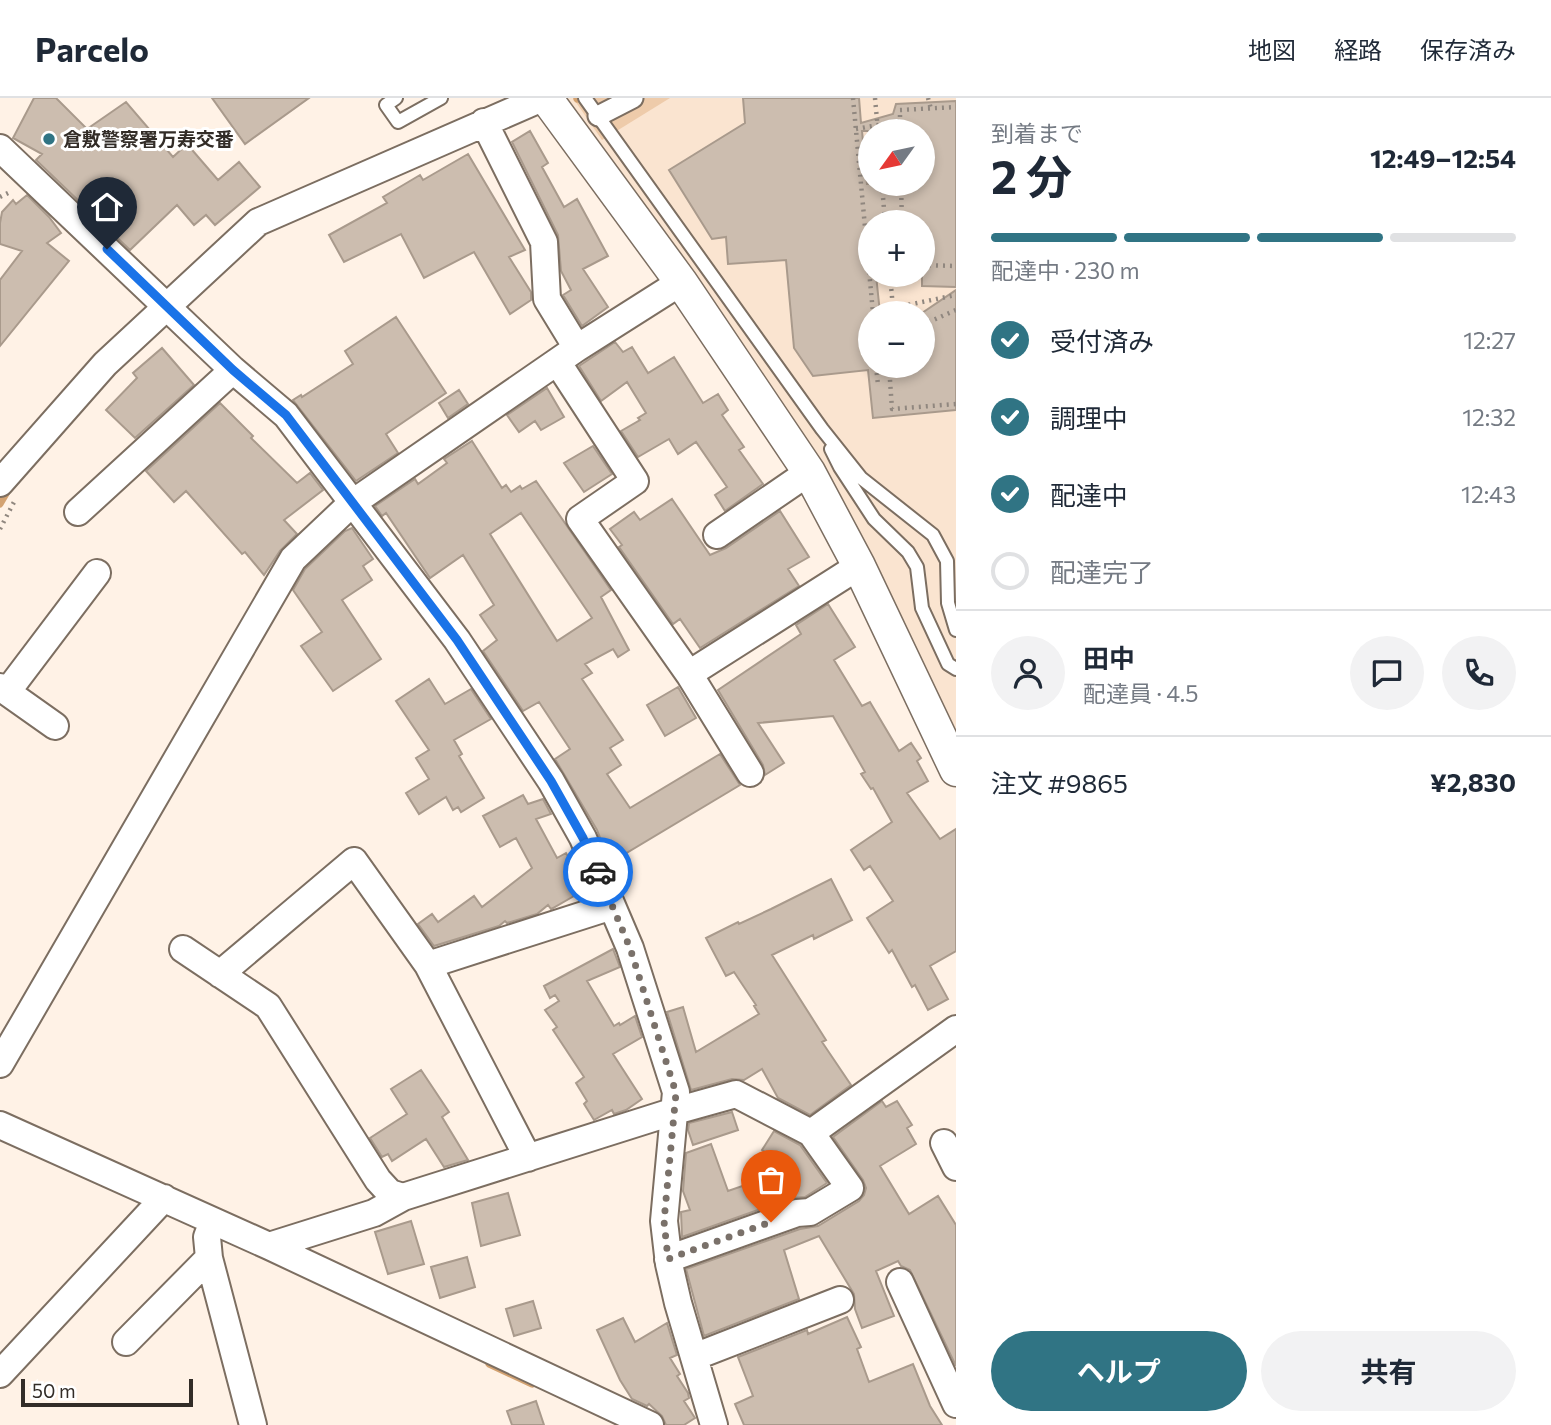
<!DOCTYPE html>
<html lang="ja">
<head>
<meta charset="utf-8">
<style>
  :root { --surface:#fff; --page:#f2f2f3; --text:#1f2937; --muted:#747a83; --line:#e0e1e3; --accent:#307484 }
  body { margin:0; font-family:Commissioner,"Noto Sans JP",sans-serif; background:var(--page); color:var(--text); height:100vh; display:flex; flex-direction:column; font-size:26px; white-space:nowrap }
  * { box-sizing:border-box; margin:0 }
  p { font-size:23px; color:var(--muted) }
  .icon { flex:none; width:38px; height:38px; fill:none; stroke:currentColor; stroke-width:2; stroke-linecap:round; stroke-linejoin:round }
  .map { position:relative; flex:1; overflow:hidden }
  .sheet { display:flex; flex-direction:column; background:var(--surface); width:595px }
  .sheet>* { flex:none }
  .needle { width:46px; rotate:237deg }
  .buttons { position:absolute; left:858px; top:21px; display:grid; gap:14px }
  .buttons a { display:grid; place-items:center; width:77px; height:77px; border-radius:50%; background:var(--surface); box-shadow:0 4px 10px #0003; font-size:35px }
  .scale { position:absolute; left:21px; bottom:18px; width:172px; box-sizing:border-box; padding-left:7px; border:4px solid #322c27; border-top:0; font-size:19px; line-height:24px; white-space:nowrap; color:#322c27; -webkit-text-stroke:5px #fff; paint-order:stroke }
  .pin { position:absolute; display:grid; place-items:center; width:60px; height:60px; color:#fff; margin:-72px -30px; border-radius:50% 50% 50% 0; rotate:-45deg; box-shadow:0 0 7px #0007 }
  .pin .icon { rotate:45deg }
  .courier { position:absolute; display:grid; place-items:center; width:70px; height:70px; margin:-35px; border:5px solid #1a73e8; border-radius:50%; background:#fff; color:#222; box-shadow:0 2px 9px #0007 }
  .summary em { font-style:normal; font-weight:700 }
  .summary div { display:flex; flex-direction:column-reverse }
  .summary { display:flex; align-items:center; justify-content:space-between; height:119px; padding:0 35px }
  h1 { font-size:46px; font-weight:700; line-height:52px }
  .bar { display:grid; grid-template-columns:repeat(4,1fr); gap:10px 7px; align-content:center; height:84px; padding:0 35px }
  .bar i { height:9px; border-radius:5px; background:var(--line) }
  .bar .active { background:var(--accent) }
  .bar p { grid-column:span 4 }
  .line { display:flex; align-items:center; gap:18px; padding:0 35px; border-top:2px solid var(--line) }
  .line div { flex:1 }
  .round { display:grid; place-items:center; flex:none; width:74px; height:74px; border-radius:37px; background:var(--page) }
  ol { padding:0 35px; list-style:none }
  li { display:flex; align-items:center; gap:21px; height:77px }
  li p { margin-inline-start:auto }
  li .icon { padding:7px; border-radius:50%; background:var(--accent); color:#fff; stroke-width:4 }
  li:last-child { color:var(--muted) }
  li i { width:38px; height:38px; border:4px solid var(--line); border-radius:50% }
  .primary-button { display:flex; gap:14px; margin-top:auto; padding:14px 35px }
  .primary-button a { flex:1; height:80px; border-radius:42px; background:var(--accent); color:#fff; font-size:28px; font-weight:700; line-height:80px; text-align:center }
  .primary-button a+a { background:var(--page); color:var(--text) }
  header { display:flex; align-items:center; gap:42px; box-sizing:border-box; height:98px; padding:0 35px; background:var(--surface); border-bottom:2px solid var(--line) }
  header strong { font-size:33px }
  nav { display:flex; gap:38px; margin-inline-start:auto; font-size:24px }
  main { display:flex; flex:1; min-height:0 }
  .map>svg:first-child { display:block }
</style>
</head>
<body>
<header>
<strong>Parcelo</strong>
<nav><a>地図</a><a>経路</a><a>保存済み</a></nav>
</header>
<main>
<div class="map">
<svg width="956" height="1327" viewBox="0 0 956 1327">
  <rect width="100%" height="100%" fill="#fff2e6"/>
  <!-- built -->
  <path fill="#fae4d0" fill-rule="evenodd" d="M563 0H956V639ZM870 33H922V86H870ZM870 124H922V177H870ZM870 215H922V268H870Z"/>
  <!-- green -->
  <path fill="#eecbaa" d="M573 0H670L602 42Z"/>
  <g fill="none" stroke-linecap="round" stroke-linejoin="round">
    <!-- stream -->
    <path stroke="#d3a271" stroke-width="7" d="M577 1 578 0
      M0 406 10 389
      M489 1266 532 1286"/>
  </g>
  <!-- building -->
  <path fill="#ccbdaf" stroke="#a99a8c" stroke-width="2" fill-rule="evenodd" d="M34 0H56L87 31 126 4 173 59 187 46 218 82 239 64 260 89 215 127 206 117 194 127 177 107 130 152 36 62 42 56 13 40Z
    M212 0H309L245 46Z
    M743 0H859L861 25 893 16 896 6 956 3V189L922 188V124H870V177H876L880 215H870V268H922V215L956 192V312L873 320 868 272 813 278 794 250 786 162 728 166 726 139 712 141 669 72 745 25ZM862 33H922V86H867Z
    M530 33 548 65 542 69 564 109 577 101 608 158 583 171 608 209 582 228 563 197 571 192 561 173 558 137 512 44Z
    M468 56 525 152 509 159 531 194V202L510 216 474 154 424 180 401 136 344 164 329 137 387 105 383 99 420 77 423 82Z
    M27 97 49 119 61 135 47 145 69 163 0 248V182L22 153 0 146V125L2 114 13 102 16 106Z
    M396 219 446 295 386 336 398 355 356 383 293 302 301 297 302 299 353 266 345 253Z
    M615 244 623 254 632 249 648 275 674 259 703 305 718 296 728 312 722 317 744 349 739 352 763 386 725 413 715 397 727 389 696 344 678 356 669 341 638 359 621 333 640 322 638 320 646 315 627 284 601 303 579 268Z
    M162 250 194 287 135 340 106 312 137 280 133 275Z
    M547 290 564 319 541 332 535 323 519 334 507 317Z
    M459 292 468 306 448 320 439 305Z
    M220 305 253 338 251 340 297 385 310 375 323 392 284 422 297 436 280 453 264 477 245 454 242 456 186 393 174 404 146 373Z
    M472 343 502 390 506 387 511 394 520 388 522 391 536 383 611 492 601 499 629 552 618 559 613 551 585 566 592 575 582 581 623 642 610 650 621 667 607 676 630 710 720 656 740 687 618 760 611 746 604 750 597 732 555 661 570 651 539 604 523 613 483 553 497 542 480 517 494 507 463 457 430 480 386 415 382 418 375 408 415 381 418 386 447 365 444 361ZM521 415 592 520 557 543 490 436Z
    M593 348 612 376 584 394 564 365Z
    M672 401 710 457 726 450 780 413 809 459 788 471 799 488 700 550 680 521 673 526 619 449 622 447 610 431 634 414 640 422Z
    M352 430 373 461 363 468 372 482 342 502 381 561 333 593 301 548 322 534 293 492 305 471 345 433Z
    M828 506 855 549 834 562 862 608 870 604 899 653 911 645 921 660 917 663 928 683 907 695 940 741 956 731V853L930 868 948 901 928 912 915 887 912 889 892 852 889 855 867 820 893 803 870 768 864 772 851 752 892 724 873 690 871 691 861 676 865 674 833 618 758 625 784 665 765 677 763 667 718 592 801 536 796 527Z
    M429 581 445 606 471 591 491 621 454 642 462 656 459 658 484 700 461 714 458 709 453 712 446 699 419 716 406 695 429 681 416 660 429 652 396 603Z
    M678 589 696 620 665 638 647 607Z
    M523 697 528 706 543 701 551 716 536 721 557 760 566 755 582 784 570 791 574 798 553 810 551 811 548 807 537 816 507 825 505 823 499 828 434 848 418 826 432 816 438 824 474 798 482 809 532 770 516 740 500 749 483 718Z
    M831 781 852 822 814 841 813 837 772 857 826 942 822 944 851 987 810 1017 778 1000 762 971 744 982 732 981 691 992 667 914 683 909 696 954 759 916 754 908 756 907 734 874 726 878 706 840 738 824 739 826 771 811Z
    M613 851 620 869 587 883 614 928 619 925 620 927 635 918 642 939 613 956 642 1001 626 1012 614 1016 612 1012 594 1022 584 1006 587 1003 576 985 584 979 553 932 557 929 545 912 559 903 555 897 550 900 544 888Z
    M421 972 449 1014 442 1019 468 1062 444 1069 426 1041 392 1063 388 1056 382 1059 370 1040 407 1016 391 991Z
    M882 1003 886 1009 897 1003 912 1027 907 1030 916 1046 880 1068 909 1116 938 1098 956 1127V1268L910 1172 901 1168 898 1163 876 1173 894 1218 862 1230 855 1211 854 1196 819 1138 784 1152 799 1201 704 1238 686 1171 800 1131 818 1128 859 1103 864 1097 866 1090 863 1082 833 1039Z
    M732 1014 738 1032 693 1047 688 1032 689 1025Z
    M774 1033 800 1047 827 1085 805 1099 792 1100 682 1139 681 1114 690 1112 683 1093 686 1055 711 1046 728 1093 792 1071 762 1052Z
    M508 1095 520 1137 481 1148 472 1105Z
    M411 1123 424 1166 388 1176 375 1134Z
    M467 1159 475 1189 440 1200 431 1169Z
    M533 1203 541 1230 514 1238 506 1211Z
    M847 1219 861 1249 857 1251 869 1284 913 1266 930 1308 942 1327H744L735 1306 753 1298 738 1259 807 1232 808 1236Z
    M623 1220 635 1244 667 1225 677 1257 670 1260 680 1276 677 1278 688 1295 689 1300 684 1303 695 1320 684 1327H666L662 1318 649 1306 647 1308 632 1301 620 1282 597 1232Z
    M536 1303 544 1327H512L507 1313Z"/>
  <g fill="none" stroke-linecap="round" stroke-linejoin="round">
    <defs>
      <path id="service" d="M396 0 386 7 398 24 441 0
        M585 0 822 331 861 380 933 437 947 463 948 505 956 532
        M831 351 840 369 874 421 908 454 917 469 922 510 948 566 956 571"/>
      <path id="pedestrian" d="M598 18 633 0"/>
      <path id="minor" d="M484 24 544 144 547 201 577 250
        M0 50 233 272 286 317 457 542 551 683 583 740 630 850 676 994 664 1123 669 1166 678 1205 714 1327
        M558 265 635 383 580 421 689 576 859 468
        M0 385 105 266 258 124 542 0
        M78 414 233 272
        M717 437 809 374
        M689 576 750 675
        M0 589 55 628
        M7 594 97 475
        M183 851 268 908 378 1082 390 1095 403 1099 675 1013 736 996 811 1035 956 931
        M428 867 612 808
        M220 876 354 763 428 867 528 1060
        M0 966 293 461 351 406 577 250 681 184
        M0 1027 269 1148 650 1327
        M944 1045 956 1069
        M213 1123 207 1139 209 1160 253 1327
        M269 1148 374 1115 403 1099
        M668 1161 797 1115 810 1114 850 1090 811 1035
        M900 1184 956 1306
        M126 1244 209 1160
        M694 1259 840 1202
        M0 1276 164 1100"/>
      <path id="tertiary" d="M546 0 681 184 809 374 859 468 956 672"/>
    </defs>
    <!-- service casing -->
    <use href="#service" stroke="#7c6e61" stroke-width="16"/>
    <!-- pedestrian casing -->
    <use href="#pedestrian" stroke="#7c6e61" stroke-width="23"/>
    <!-- minor casing -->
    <use href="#minor" stroke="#7c6e61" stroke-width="30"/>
    <!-- tertiary casing -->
    <use href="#tertiary" stroke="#7c6e61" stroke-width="35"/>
    <!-- path -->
    <path stroke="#90877f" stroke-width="4.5" stroke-dasharray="2 5" stroke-linecap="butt" d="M853 0 873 215
      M875 0 878 33
      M928 0 931 11
      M900 33V12L956 9
      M882 86 885 124
      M901 86 902 124
      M0 99 12 93
      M922 167 956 168
      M890 177 893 210 956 197
      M889 215 893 210
      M922 227 956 212
      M876 268 878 287
      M889 268 892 311 956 306
      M0 431 14 404"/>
    <!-- service -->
    <use href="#service" stroke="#fff" stroke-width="12"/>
    <!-- pedestrian -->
    <use href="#pedestrian" stroke="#fff" stroke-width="19"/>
    <!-- minor -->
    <use href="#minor" stroke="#fff" stroke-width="26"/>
    <!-- tertiary -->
    <use href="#tertiary" stroke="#fff" stroke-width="32"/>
    <!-- path-bridge -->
    <path stroke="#90877f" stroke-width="4.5" stroke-dasharray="2 5" stroke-linecap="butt" d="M856 31 900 23"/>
  </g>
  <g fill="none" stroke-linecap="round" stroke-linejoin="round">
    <!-- done -->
    <path stroke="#7a716a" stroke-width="7" stroke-dasharray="0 12.6" d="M598 774 630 850 676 995 664 1123 668 1161 771 1124"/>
    <!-- route -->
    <path stroke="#1a73e8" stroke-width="9" d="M107 151 233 272 286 317 457 542 551 683 583 740 598 774"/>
  </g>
  <!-- markers -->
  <circle fill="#307484" stroke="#fff" stroke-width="2.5" cx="49" cy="41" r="7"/>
  <g text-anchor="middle" stroke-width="6" stroke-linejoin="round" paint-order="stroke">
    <!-- poi labels -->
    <g font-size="19" font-weight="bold" fill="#322c27" stroke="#fff" text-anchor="start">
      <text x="63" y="48">倉敷警察署万寿交番</text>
    </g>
  </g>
</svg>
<div class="buttons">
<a><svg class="needle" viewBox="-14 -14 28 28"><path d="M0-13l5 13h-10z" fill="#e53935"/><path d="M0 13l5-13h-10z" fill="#747a83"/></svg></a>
<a>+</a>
<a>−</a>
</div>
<div class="scale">50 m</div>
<div class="pin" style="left:771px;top:1124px;background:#ea580c"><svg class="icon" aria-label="bag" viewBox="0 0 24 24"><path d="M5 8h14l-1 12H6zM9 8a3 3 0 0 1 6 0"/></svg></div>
<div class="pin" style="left:107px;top:151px;background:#1f2937"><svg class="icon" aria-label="home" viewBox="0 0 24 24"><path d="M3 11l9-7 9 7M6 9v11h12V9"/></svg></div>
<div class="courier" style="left:598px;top:774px"><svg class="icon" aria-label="car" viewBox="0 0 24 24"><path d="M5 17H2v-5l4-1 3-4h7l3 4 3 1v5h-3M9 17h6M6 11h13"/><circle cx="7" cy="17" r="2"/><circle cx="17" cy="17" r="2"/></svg></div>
</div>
<section class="sheet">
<div class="summary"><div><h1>2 分</h1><p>到着まで</p></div><em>12:49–12:54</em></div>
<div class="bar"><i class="active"></i><i class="active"></i><i class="active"></i><i></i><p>配達中 · 230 m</p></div>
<ol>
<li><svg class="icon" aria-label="check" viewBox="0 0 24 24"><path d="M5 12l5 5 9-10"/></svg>受付済み<p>12:27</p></li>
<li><svg class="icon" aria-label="check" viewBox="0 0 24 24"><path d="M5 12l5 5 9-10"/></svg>調理中<p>12:32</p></li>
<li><svg class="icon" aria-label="check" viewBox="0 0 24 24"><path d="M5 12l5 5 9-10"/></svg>配達中<p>12:43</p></li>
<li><i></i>配達完了</li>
</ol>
<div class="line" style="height:126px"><a class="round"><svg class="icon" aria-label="person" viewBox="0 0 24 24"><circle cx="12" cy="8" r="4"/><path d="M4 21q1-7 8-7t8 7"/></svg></a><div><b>田中</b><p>配達員 · 4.5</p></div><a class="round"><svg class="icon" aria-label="chat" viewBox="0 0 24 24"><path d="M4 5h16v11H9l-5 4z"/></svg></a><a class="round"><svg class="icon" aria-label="phone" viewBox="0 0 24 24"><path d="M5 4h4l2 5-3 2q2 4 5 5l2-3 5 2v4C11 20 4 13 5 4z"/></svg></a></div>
<div class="line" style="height:91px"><div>注文 #9865</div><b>¥2,830</b></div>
<div class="primary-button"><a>ヘルプ</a><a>共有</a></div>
</section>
</main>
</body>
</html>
